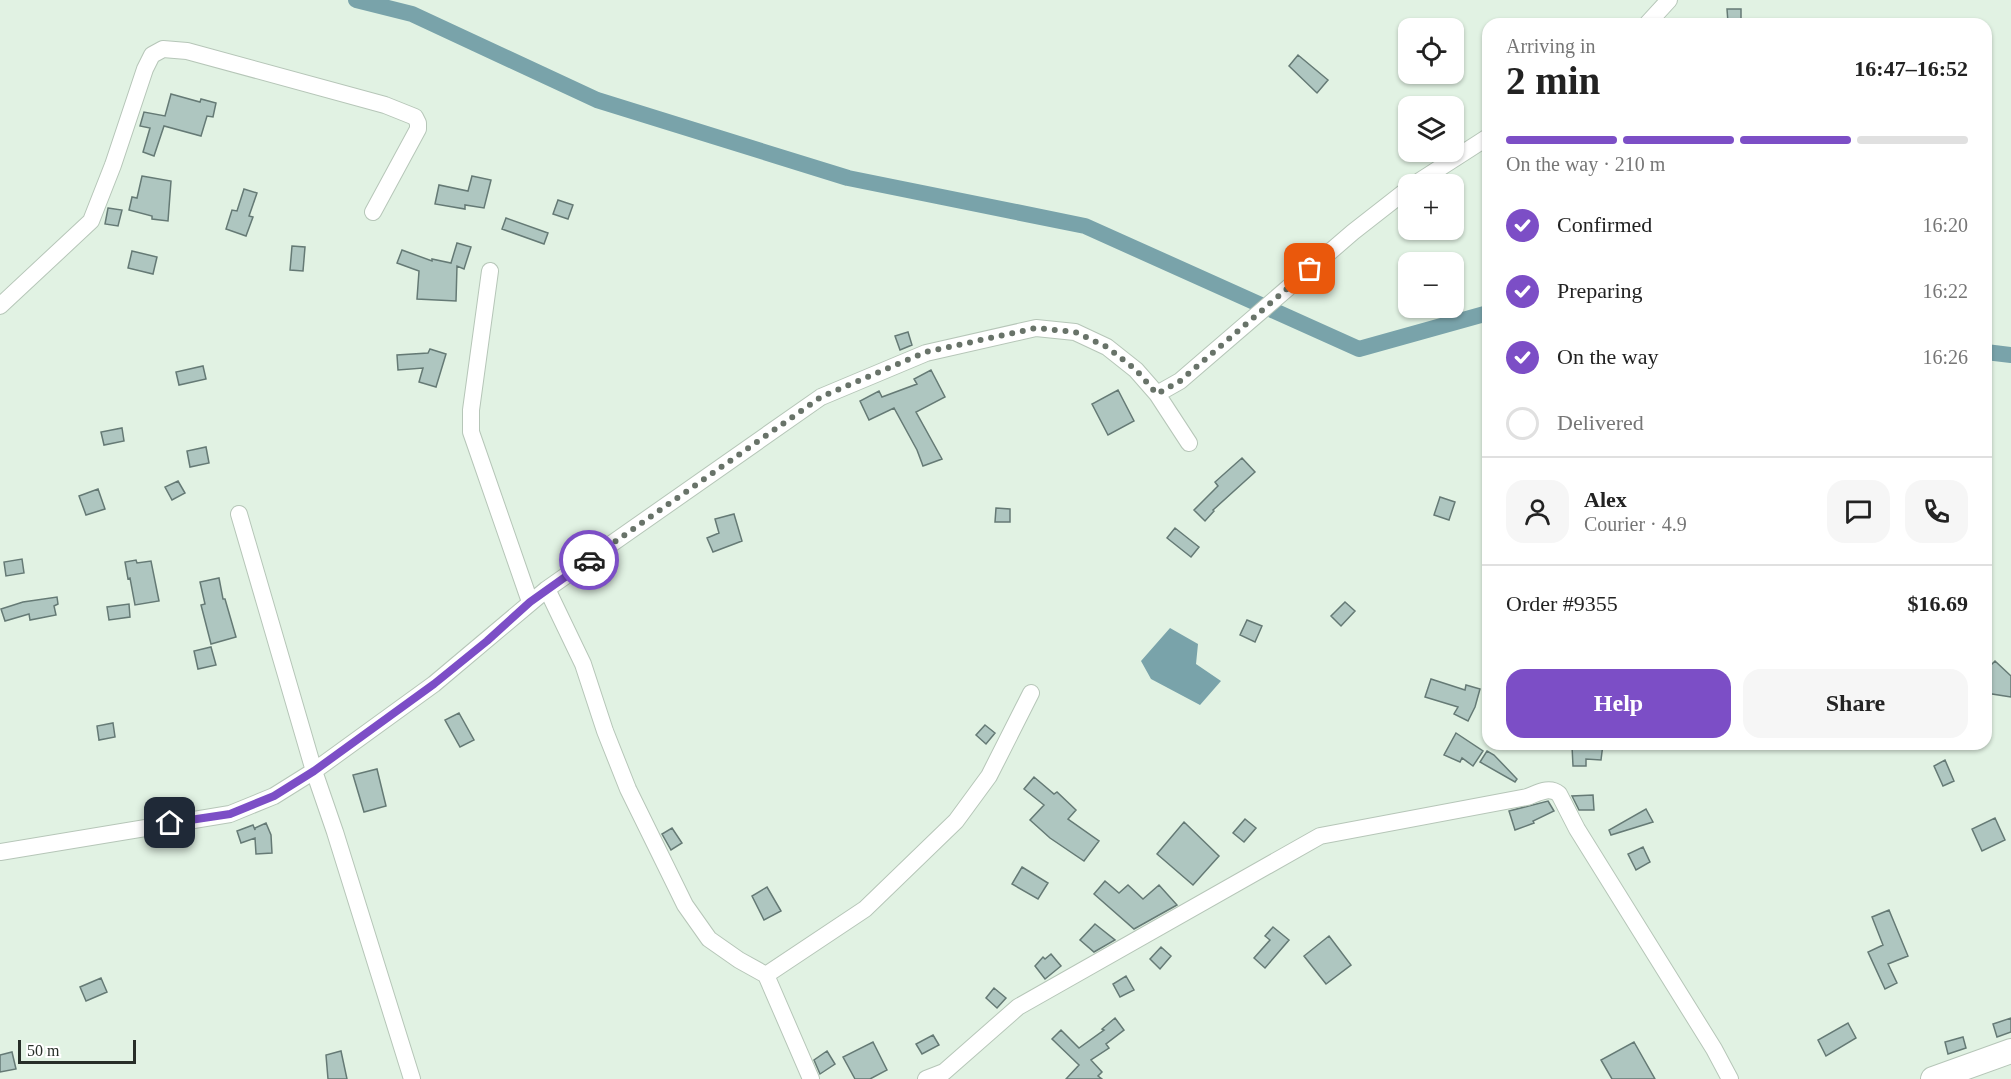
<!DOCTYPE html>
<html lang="en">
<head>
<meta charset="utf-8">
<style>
  :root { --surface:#fff; --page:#f6f6f6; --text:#222; --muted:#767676; --line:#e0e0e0; --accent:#7c4ec6 }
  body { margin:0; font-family:Georgia,serif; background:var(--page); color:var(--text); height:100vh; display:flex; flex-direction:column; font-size:22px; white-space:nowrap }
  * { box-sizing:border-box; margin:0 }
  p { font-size:20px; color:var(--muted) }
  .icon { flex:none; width:33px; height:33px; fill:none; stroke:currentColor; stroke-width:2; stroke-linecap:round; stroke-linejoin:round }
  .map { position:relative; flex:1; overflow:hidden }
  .drawer { position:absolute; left:1482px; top:18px; width:510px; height:732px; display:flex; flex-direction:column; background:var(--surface); border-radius:18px; box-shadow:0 2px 4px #0004 }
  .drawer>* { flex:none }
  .tools { position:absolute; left:1398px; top:18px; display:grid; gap:12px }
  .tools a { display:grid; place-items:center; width:66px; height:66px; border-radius:12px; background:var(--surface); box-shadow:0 2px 4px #0004; font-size:30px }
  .scale { position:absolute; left:18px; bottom:15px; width:118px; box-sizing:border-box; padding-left:6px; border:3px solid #272e28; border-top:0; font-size:16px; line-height:21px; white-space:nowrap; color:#272e28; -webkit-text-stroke:4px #fff; paint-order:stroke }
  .pin { position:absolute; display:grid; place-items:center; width:51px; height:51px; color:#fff; margin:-26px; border-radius:12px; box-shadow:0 3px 9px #0006 }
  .courier { position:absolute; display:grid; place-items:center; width:60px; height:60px; margin:-30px; border:4px solid #7c4ec6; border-radius:50%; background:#fff; color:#222; box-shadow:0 2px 8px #0007 }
  .headline em { font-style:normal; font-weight:700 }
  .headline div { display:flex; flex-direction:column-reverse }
  .headline { display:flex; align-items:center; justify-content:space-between; height:102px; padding:0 24px }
  h1 { font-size:39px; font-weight:700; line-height:45px }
  .bar { display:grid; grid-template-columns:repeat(4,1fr); gap:9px 6px; align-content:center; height:72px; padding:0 24px }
  .bar i { height:8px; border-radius:4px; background:var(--line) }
  .bar .active { background:var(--accent) }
  .bar p { grid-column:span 4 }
  .line { display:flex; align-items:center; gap:15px; padding:0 24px; border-top:2px solid var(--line) }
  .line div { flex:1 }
  .round { display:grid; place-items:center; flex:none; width:63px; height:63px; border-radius:18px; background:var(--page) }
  ol { padding:0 24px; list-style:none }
  li { display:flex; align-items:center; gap:18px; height:66px }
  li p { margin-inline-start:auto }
  li .icon { padding:6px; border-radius:50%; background:var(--accent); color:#fff; stroke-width:4 }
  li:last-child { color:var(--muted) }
  li i { width:33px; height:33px; border:3px solid var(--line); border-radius:50% }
  .action { display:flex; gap:12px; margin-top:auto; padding:12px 24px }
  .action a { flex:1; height:69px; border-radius:18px; background:var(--accent); color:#fff; font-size:24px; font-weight:700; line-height:69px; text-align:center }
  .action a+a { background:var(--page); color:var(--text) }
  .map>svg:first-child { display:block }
</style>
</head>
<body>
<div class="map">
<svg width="2011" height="1079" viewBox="0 0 2011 1079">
  <rect width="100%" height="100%" fill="#e1f2e3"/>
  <!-- water -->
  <path fill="#79a3aa" d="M1170 628 1198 644 1196 664 1221 681 1200 705 1151 679 1141 661Z"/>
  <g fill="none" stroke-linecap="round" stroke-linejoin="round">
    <!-- canal -->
    <path stroke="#79a3aa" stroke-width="16" d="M356 0 412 14 597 100 848 178 1085 226 1359 349 1488 313
      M1986 352 2011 355"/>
  </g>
  <!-- building -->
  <path fill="#aec6c0" stroke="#657a75" stroke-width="1.5" d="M1727 9H1741V22L1728 23Z
    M1298 55 1328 80 1317 93 1289 66Z
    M171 94 200 102 201 99 216 103 213 117 207 116 201 136 164 126 154 156 143 152 150 128 140 126 144 112 165 116Z
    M142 176 171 181 168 221 152 219V216L129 210 132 197 137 198Z
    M472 176 491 180 484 208 465 205V209L435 204 439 185 468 191Z
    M244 189 257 193 249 216 253 217 246 236 226 229 232 210 237 211Z
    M558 200 573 205 568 219 553 214Z
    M108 208 122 210 118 226 105 224Z
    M506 218 548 233 544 244 502 229Z
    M457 243 471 247 464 269 457 266 456 301 417 299 419 271 397 263 402 250 432 261V259L451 263Z
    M292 246 305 247 303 271 290 270Z
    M132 251 157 257 153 274 128 268Z
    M908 332 912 345 900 350 895 336Z
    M430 349 446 354 436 387 419 382 423 368 398 370 397 355 428 353Z
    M203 366 206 379 179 385 176 372Z
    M931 370 945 397 916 412 942 459 923 466 917 450 894 408 869 420 860 401 879 391 882 397 917 384 914 379Z
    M1118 390 1134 421 1108 435 1092 404Z
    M122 428 124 441 104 445 101 432Z
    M206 447 209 463 190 467 187 451Z
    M1242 458 1255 472 1213 510 1214 511 1205 521 1194 510 1218 486 1215 482Z
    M178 481 185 493 172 500 165 487Z
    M98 489 105 509 86 515 79 496Z
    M1440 497 1455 502 1449 520 1434 515Z
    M996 508 1010 509V522H995Z
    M734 514 742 541 713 552 707 538 719 533 715 519Z
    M1175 528 1199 547 1191 557 1167 538Z
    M22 559 24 573 6 576 4 562Z
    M136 560 137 563 151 561 159 601 135 605 130 578 128 579 125 562Z
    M219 578 223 599H225L236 637 211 644 201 605 205 604 200 582Z
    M57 597 58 604 54 606 56 615 30 620 29 614 5 621 1 609 23 602Z
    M1345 602 1355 611 1341 626 1331 616Z
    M129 604 130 617 109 620 107 607Z
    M1247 620 1262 626 1255 642 1240 635Z
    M211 647 216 665 198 669 194 651Z
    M1995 661 2011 676V697L1986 693V670Z
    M1431 679 1465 690 1466 685 1480 689 1475 707 1468 721 1454 714 1458 707 1425 697Z
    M459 713 474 740 460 747 445 720Z
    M113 723 115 737 99 740 97 726Z
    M985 725 995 733 986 744 976 735Z
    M1456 733 1483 751 1473 766 1462 758 1460 762 1444 755Z
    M1603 744 1601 760 1586 759V766H1573L1572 746Z
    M1487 751 1494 755 1517 779 1515 782 1480 762Z
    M1945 760 1954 781 1943 786 1934 766Z
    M377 769 386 806 364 812 353 775Z
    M1034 777 1054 794 1057 792 1076 810 1068 819 1099 841 1084 861 1050 838 1030 820 1044 805 1024 789Z
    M1593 795 1594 810H1579L1572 796Z
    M1548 801 1554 811 1533 821 1534 823 1515 830 1509 811Z
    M1646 809 1653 822 1611 835 1609 830Z
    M1995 818 2005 840 1982 851 1972 829Z
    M1245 819 1256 828 1244 842 1233 833Z
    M1184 822 1219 856 1193 885 1157 854Z
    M266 823 271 835 272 853 256 854 255 838 241 843 237 831 253 825 255 830V828Z
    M672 828 682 843 671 850 662 834Z
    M1643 847 1650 862 1636 870 1628 854Z
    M1022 867 1048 883 1038 899 1012 884Z
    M1105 881 1119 893 1128 885 1143 899 1159 885 1177 905 1134 929 1094 894Z
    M767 887 781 911 764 920 752 896Z
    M1889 910 1908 956 1888 964 1897 983 1885 989 1868 952 1883 945 1872 917Z
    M1095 924 1115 940 1094 952 1080 940Z
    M1273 927 1289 940 1265 968 1254 958 1270 940 1265 936Z
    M1329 936 1351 965 1326 984 1304 956Z
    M1161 947 1171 956 1160 969 1150 959Z
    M1051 954 1061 966 1045 979 1035 966 1043 957 1045 959Z
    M1126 976 1134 990 1120 997 1113 984Z
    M101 978 107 992 86 1001 80 987Z
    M994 988 1006 998 997 1008 986 998Z
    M1115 1018 1124 1030 1106 1044 1109 1048 1091 1060 1102 1072 1098 1076 1102 1079H1066L1079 1065 1052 1039 1061 1030 1079 1048 1104 1030 1102 1029Z
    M2011 1018V1032L1997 1037 1993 1024Z
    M1848 1023 1856 1038 1826 1056 1818 1040Z
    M933 1035 939 1045 922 1054 916 1044Z
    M1963 1037 1966 1048 1948 1054 1945 1042Z
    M873 1042 887 1070 870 1079H855L843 1057Z
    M1634 1042 1655 1079H1612L1601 1060Z
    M341 1051 347 1079H328L326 1055Z
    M827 1051 835 1064 820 1074 814 1060Z
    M12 1052 16 1069 0 1072V1055Z"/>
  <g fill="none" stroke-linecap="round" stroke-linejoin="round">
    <defs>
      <path id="street" d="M1647 24 1669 0
        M1415 184 1488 137
        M490 271 471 410V432L530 602
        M0 306 91 221 113 165 145 69 152 55 163 49 187 51 385 105 415 117 418 123V129L373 212
        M1157 394 1180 381 1353 232 1408 189
        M239 514 314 771 335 832 412 1079
        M547 589 583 664 605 731 628 789 685 905 709 939 739 960 766 975
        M0 852 230 814 274 796 314 771 434 684 547 589 821 397 926 353 1036 328 1075 332 1107 347 1136 370 1157 394 1189 443
        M811 1079 766 975 865 909 956 821 989 776 1031 693
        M926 1079 944 1072 1018 1007 1320 836 1527 797C1538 793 1549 786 1559 794L1577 829 1714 1049 1730 1079"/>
      <path id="secondary" d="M1933 1079 2011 1051"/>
    </defs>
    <!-- street casing -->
    <use href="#street" stroke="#b6c6b8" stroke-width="18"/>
    <!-- secondary casing -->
    <use href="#secondary" stroke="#b6c6b8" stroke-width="26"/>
    <!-- street -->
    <use href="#street" stroke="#fff" stroke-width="16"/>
    <!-- secondary -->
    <use href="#secondary" stroke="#fff" stroke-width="24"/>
  </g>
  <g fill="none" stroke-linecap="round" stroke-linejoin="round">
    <!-- done -->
    <path stroke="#687369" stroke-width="6" stroke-dasharray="0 10.8" d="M589 560 821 397 926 352 1036 328 1075 332 1107 347 1136 370 1157 394 1180 381 1310 269"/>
    <!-- route -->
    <path stroke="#7c4ec6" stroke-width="8" d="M170 823 230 814 274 796 314 771 434 684 487 641 530 602 589 560"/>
  </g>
</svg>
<div class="tools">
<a><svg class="icon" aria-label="locate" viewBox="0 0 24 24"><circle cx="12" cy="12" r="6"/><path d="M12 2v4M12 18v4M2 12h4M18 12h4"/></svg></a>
<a><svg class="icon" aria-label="layers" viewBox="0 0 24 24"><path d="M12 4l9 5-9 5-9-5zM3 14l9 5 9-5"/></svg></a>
<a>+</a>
<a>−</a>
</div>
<div class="scale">50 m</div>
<div class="pin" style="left:1310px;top:269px;background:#ea580c"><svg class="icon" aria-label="bag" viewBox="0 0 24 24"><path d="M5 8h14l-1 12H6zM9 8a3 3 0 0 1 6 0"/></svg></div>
<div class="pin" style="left:170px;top:823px;background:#1f2937"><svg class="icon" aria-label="home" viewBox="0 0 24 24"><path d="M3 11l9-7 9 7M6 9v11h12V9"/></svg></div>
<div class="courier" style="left:589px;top:560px"><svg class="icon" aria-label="car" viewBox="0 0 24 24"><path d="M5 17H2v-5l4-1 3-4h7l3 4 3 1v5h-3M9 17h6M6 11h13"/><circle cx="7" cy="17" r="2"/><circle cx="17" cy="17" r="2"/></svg></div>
<section class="drawer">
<div class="headline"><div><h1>2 min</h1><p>Arriving in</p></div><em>16:47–16:52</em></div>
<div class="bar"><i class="active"></i><i class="active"></i><i class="active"></i><i></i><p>On the way · 210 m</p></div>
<ol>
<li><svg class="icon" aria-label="check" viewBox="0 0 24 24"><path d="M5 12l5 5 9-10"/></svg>Confirmed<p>16:20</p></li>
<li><svg class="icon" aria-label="check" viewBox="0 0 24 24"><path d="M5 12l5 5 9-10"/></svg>Preparing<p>16:22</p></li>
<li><svg class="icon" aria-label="check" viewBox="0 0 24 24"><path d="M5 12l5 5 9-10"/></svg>On the way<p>16:26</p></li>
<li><i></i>Delivered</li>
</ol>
<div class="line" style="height:108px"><a class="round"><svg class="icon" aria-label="person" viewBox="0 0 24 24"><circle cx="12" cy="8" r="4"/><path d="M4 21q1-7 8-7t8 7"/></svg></a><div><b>Alex</b><p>Courier · 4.9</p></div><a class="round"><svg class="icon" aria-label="chat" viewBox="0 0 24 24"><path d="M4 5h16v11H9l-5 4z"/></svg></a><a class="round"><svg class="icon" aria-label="phone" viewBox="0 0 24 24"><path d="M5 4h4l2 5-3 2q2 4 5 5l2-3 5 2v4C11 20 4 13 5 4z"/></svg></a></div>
<div class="line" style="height:78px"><div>Order #9355</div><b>$16.69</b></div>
<div class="action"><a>Help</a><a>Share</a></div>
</section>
</div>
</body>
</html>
